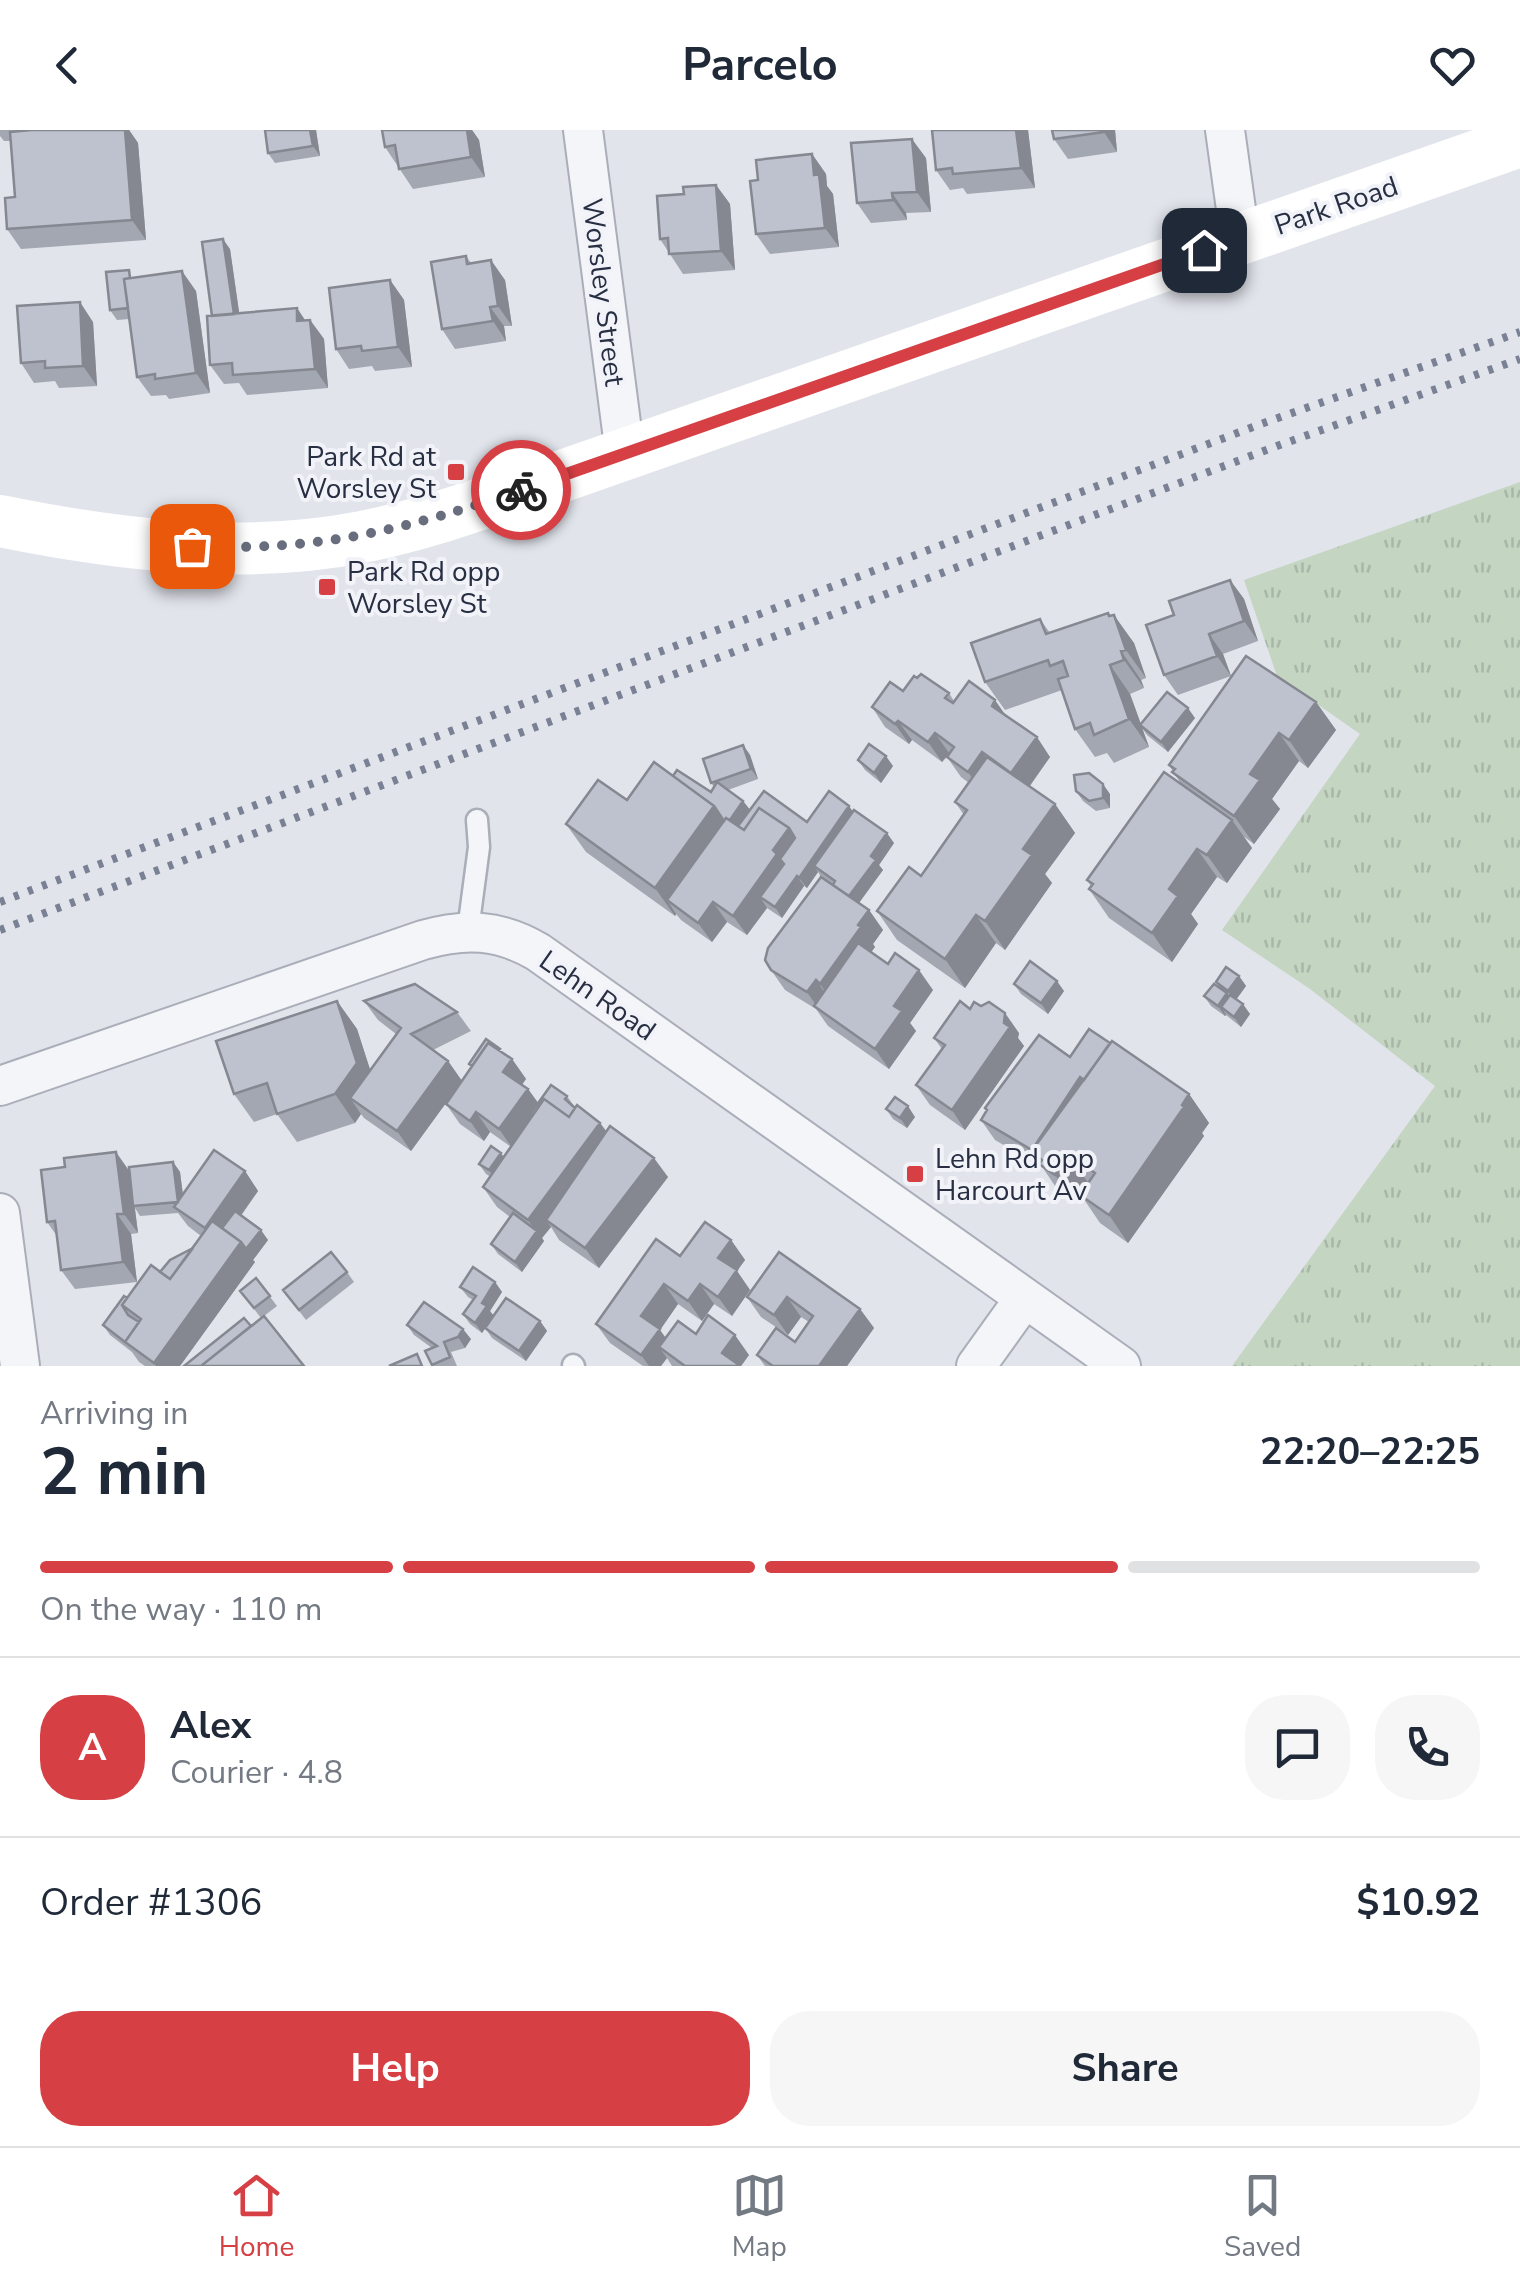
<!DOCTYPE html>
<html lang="en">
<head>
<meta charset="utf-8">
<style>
  :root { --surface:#fff; --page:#f6f6f7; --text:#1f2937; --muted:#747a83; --line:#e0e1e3; --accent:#d64045 }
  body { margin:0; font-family:"Nunito Sans",sans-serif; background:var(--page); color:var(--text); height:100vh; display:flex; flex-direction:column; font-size:38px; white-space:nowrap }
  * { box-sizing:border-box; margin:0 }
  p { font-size:32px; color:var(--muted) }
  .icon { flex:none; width:55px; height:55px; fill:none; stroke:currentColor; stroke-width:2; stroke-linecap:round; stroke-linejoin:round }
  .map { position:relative; height:1236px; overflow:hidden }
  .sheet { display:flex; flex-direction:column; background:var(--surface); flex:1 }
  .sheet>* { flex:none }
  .pin { position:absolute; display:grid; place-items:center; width:85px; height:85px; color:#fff; margin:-42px; border-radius:20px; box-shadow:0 5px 15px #0006 }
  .courier { position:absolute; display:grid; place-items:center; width:100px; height:100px; margin:-50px; border:8px solid #d64045; border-radius:50%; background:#fff; color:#222; box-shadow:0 2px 12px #0007 }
  .summary em { font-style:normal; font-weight:700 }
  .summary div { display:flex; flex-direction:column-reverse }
  .summary { display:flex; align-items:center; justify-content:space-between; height:170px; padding:0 40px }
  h1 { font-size:65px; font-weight:700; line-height:75px }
  .bar { display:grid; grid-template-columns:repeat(4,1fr); gap:15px 10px; align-content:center; height:120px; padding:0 40px }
  .bar i { height:12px; border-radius:8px; background:var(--line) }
  .bar .active { background:var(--accent) }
  .bar p { grid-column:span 4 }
  .line { display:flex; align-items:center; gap:25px; padding:0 40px; border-top:2px solid var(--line) }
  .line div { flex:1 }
  .round { display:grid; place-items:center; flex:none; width:105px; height:105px; border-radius:40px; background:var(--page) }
  .primary-button { display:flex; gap:20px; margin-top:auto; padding:20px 40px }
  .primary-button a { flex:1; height:115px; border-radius:40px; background:var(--accent); color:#fff; font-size:40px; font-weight:700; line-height:115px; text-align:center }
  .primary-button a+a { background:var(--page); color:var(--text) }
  header { display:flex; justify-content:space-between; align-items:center; height:130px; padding:0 40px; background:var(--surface); font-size:45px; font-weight:700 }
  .dock { display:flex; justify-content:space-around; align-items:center; height:140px; border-top:2px solid var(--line); background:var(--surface); font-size:28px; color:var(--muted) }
  .dock a { display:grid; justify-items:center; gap:5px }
  .dock .active { color:var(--accent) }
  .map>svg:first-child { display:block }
</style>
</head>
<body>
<header><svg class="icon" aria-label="back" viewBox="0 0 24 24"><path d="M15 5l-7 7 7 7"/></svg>Parcelo<svg class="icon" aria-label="heart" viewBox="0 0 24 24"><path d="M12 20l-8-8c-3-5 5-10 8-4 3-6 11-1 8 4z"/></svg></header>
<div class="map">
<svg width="1520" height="1236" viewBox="0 0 1520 1236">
  <defs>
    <pattern id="park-tufts" width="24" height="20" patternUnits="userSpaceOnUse" patternTransform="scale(2.5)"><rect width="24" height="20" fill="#c4d5c2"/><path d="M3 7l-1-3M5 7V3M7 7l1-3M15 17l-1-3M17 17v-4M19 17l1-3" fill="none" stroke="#a8b7a8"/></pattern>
  </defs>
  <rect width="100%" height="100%" fill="#e1e4eb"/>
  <!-- park -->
  <path fill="url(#park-tufts)" d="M1520 352V1236H1232L1435 956 1310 859 1222 800 1360 604 1277 546 1244 450Z"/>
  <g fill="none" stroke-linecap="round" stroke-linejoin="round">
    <defs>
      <path id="service" d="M468 800 479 717 477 690
        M573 1235 574 1236"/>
      <path id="minor" d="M583 0 625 324
        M1225 0 1240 108
        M0 956 423 810C465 798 499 799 538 822L1121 1236
        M0 1083 20 1236
        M976 1236 1024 1169"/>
    </defs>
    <!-- service casing -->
    <use href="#service" stroke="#aaaeb9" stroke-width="25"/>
    <!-- minor casing -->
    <use href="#minor" stroke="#aaaeb9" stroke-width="42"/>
    <!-- service -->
    <use href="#service" stroke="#f4f5f9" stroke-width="20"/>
    <!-- minor -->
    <use href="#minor" stroke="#f4f5f9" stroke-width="38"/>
    <!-- secondary -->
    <path stroke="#fff" stroke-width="52" d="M0 391C117 415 244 430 362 407 427 394 489 371 551 350L1520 11"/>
    <!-- rail -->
    <path stroke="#7a8195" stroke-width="8" stroke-dasharray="5 10" stroke-linecap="butt" d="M0 772 1261 294 1520 202
      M0 800 1277 316 1520 229"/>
  </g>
  <!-- wall -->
  <path fill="#a3a7b1" d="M0 0H129L138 13 146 110 21 119 7 99 15 67 10 11H4L0 6Z
    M316 0 320 26 275 33 268 23Z
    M382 0H472L479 10 485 47 413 59 385 17Z
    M1028 0 1035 58 967 64 963 58 950 60 936 40Z
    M1115 0 1117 22 1068 29 1054 9Z
    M812 24 826 44 827 56 833 64 839 117 770 124 756 104 758 50Z
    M926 28 931 82 906 83 907 90 871 93 857 73Z
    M716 55 730 74 735 140 683 144 660 109 684 64Z
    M230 119 239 183 297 178 305 190H310L324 209 328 258 247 265 239 253 224 254 210 235 212 186Z
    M466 126 471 133 505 150 512 196H504L506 211 455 219 442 199Z
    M134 147 196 161 210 263 169 269 166 265 151 266 137 247 129 189 117 190 110 180Z
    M390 150 404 170 412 237 375 241 372 236 349 239 336 219Z
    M93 192 97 256 59 258 55 251 34 253 21 233Z
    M1230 450 1244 469 1258 511 1223 524 1231 546 1178 565 1164 545 1174 485Z
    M1110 486 1134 513 1146 548 1141 550 1144 558 1130 564 1141 594 1195 588 1168 622 1147 605 1142 598 1149 617 1114 633 1107 623 1095 627 1075 599 1062 560 1005 580 985 552 1040 489 1050 503Z
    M903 561 949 563 954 571 1006 586 1050 627 1029 656 1055 674 1075 703 1045 744 1052 753 1005 820 996 813 965 858 897 810 877 781 921 746 964 685 955 672 969 653 961 647 947 627 950 624 942 632 912 610 909 614 885 597 872 577Z
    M1316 572 1336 600 1308 638 1299 631 1272 669 1280 679 1254 714 1243 706 1252 718 1227 753 1217 747 1191 784 1198 794 1172 832 1109 788 1089 759 1091 756 1087 750 1181 654 1169 635Z
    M743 615 750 625 758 649 728 660 743 671 750 680 807 692 853 682 894 713 879 735 883 740 858 773 869 780 883 800 873 814 875 817 871 822 888 834 933 860 910 893 916 901 889 939 828 896 816 879 785 860 771 840 833 755 821 747 818 742 807 758 804 756 782 788 767 778 747 805 727 792 712 812 681 790 676 784 675 786 586 722 566 694 627 670 673 646 711 662 714 657 711 653Z
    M858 630 893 636 881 653 865 640Z
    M1076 661 1110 664V678L1096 681 1083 671Z
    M1239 846 1246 856 1236 870 1250 884 1241 897 1226 885 1225 886 1211 876 1204 866 1220 858 1216 852Z
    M1014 854 1064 861 1048 884 1021 864Z
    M337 871 357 899 370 940 396 904 378 890 364 871 457 882 471 901 433 920 448 931 462 951 411 1021 364 988 361 984 355 993 297 1012 277 984 254 992 234 964Z
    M970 879 1019 903 1018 908 1024 916 965 1000 930 975 916 955 942 919 934 908Z
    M503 923 512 929 526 949 522 955 528 959 538 974 567 966 574 976 600 993 607 1002 668 1047 599 1138 559 1110 551 1097 542 1108 544 1111 522 1142 498 1124 491 1114 510 1087 497 1077 483 1057 491 1047 486 1044 479 1034 504 1027 511 1017 490 1002 484 1011 460 994 446 974 471 937 469 934Z
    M1070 927 1189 964 1209 993 1202 1003 1204 1006 1128 1113 1100 1093 1081 1065 1075 1073 1059 1062 1043 1038 995 1010 981 990Z
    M886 979 915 987 907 998 893 989Z
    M173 1032 180 1042 183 1065 245 1041 258 1061 241 1086 268 1110 253 1130 255 1132 180 1236H145L139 1232 132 1222 110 1205 103 1195 127 1168 192 1117 201 1106 188 1096 178 1083 140 1086 135 1078 138 1103 131 1104 137 1152 75 1159 61 1140 57 1106 47 1092 129 1040Z
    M731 1110 745 1130 737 1141 750 1160 732 1186 714 1174 702 1191 678 1174 660 1200 666 1208 696 1204 749 1225 741 1236H672L667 1228 661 1236H643L610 1213 596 1194 680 1126Z
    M779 1122 860 1179 874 1198 847 1236H765L757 1225 795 1212 809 1192 801 1187 788 1205 761 1187 747 1167Z
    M347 1142 354 1152 306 1190 283 1160Z
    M256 1148 277 1176 264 1186 304 1236H184L244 1188 251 1196 261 1188 240 1161Z
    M495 1152 502 1162 490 1181 493 1186 540 1191 547 1201 526 1231 492 1208 485 1198 482 1203 470 1194 463 1184 473 1170 468 1167 460 1157Z
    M407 1195 471 1209 465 1218 451 1222 457 1236H432V1218L414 1205Z"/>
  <!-- shaded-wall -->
  <path fill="#858890" d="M125 0H129L138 13 146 110 132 90Z
    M310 0H316L320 26 313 16Z
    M467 0H472L479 10 485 47 471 27Z
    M1016 0H1028L1035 58 1021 38Z
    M1103 0H1115L1117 22 1104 2Z
    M912 9 926 28 931 82 917 62Z
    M812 24 826 44 827 56 833 64 839 117 825 98 814 45Z
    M716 55 730 74 735 140 721 121Z
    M892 63 906 83 907 90 893 70Z
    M223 109 230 119 242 202 235 192Z
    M491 130 505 150 512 196 498 176Z
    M182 141 196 161 210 263 196 243Z
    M390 150 404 170 412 237 398 217Z
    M80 172 93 192 97 256 83 236Z
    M490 177 504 196 506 211 493 191Z
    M297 178 310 198 297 191Z
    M310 190 324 209 328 258 315 239Z
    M1230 450 1244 469 1258 511 1244 491Z
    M1114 485 1134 513 1146 548 1126 520Z
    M1209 504 1223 524 1231 546 1217 526Z
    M1121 521 1141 550 1144 558 1124 530Z
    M1110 535 1130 564 1149 617 1129 589Z
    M995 570 1009 590 992 576Z
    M1316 572 1336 600 1308 638 1289 610Z
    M1188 578 1195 588 1168 622 1161 612Z
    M898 591 912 610 909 614 895 594Z
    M935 603 949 623 942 632 928 612Z
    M1279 603 1299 631 1272 669 1280 679 1254 714 1234 686 1250 644Z
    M1037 607 1050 627 1025 663 1011 643Z
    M743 615 750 625 758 649 751 639Z
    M982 622 996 641 982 662 968 642Z
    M886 626 893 636 881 653 874 643Z
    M1103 654 1110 664V678L1103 668Z
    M743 671 751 681 680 779 667 770 676 784 675 786 655 758 714 676Z
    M1055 674 1075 703 1045 744 1052 753 1005 820 985 791 1023 719Z
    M849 676 856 686 814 736 818 742 807 758 799 748Z
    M1232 690 1252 718 1227 753 1207 725Z
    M789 698 803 718 760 767 767 778 747 805 733 786 773 720Z
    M887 703 894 713 879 735 883 740 854 780 847 770 871 726Z
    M1197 719 1217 747 1191 784 1198 794 1172 832 1152 803 1169 759Z
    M797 746 804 756 782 788 775 777Z
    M713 772 727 792 712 812 698 793Z
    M869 780 883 800 873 814 875 817 834 874 820 854Z
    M976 785 996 813 965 858 945 829Z
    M919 840 933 860 910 893 916 901 889 939 875 919 894 876Z
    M1239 846 1246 856 1235 871 1228 861Z
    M816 850 830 870 821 882 807 862Z
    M1057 851 1064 861 1048 884 1041 873Z
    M1227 863 1234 873 1221 877 1226 885 1225 886 1218 876Z
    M337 871 357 899 377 961 350 968 361 984 355 993 335 964Z
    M1243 874 1250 884 1241 897 1234 887Z
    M1005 883 1019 903 1018 908 1024 916 965 1000 952 980 1004 893Z
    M512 929 526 949 517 961 503 942Z
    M448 931 462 951 411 1021 397 1001Z
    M1080 947 1094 967 1042 1030 1032 1020Z
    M528 959 542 978 513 1019 499 999Z
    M1189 964 1209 993 1202 1003 1204 1006 1128 1113 1109 1085Z
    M908 976 915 987 907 998 900 988Z
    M476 982 490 1002 484 1011 470 991Z
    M600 993 614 1012 546 1090 551 1097 542 1108 544 1111 522 1142 515 1132 536 1102 528 1090Z
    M116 1022 130 1042 138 1103 124 1084Z
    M501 1023 508 1033 496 1050 489 1040Z
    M1069 1025 1089 1054 1075 1073 1055 1045Z
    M654 1028 668 1047 599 1138 585 1118Z
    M173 1032 180 1042 185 1082 178 1072Z
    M245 1041 258 1061 218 1117 205 1098Z
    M117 1084 131 1104 137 1152 123 1132Z
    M261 1100 268 1110 253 1130 255 1132 180 1236H156L154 1233 241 1112Z
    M731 1110 745 1130 737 1141 750 1160 732 1186 718 1167V1128Z
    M495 1152 502 1162 490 1181 494 1186 482 1203 475 1193 482 1173Z
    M664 1154 678 1174 660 1200 673 1219 659 1217 667 1228 661 1236H649L641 1225V1186Z
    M700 1154 714 1174 702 1191 688 1171Z
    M787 1167 801 1187 788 1205 774 1185Z
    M860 1179 874 1198 847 1236H819Z
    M540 1191 547 1201 526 1231 519 1221Z
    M463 1199 471 1209 465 1218 458 1207Z
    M735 1205 749 1225 741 1236H732L722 1223Z"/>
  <!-- building -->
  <path fill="#bec2ce" stroke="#858890" stroke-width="2.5" d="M32 0H125L132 90 7 99 5 68 15 67 10 2Z
    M265 0H310L313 16 268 23Z
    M382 0H467L471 27 399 39 395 15 385 17Z
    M932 0H1016L1021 38 953 44 952 38 936 40Z
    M1052 0H1103L1104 2 1054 9Z
    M912 9 917 62 892 63 893 70 857 73 851 13Z
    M812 24 814 45 819 44 825 98 756 104 750 51 758 50 756 30Z
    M716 55 721 121 669 124 668 108 660 109 657 66 684 64 683 57Z
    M223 109 234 184 212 186 202 112Z
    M466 126 467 134 491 130 498 176 490 177 493 191 442 199 431 132Z
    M129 140 130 148 124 149 128 178 110 180 106 142Z
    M182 141 196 243 155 249V244L137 247 124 149Z
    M390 150 398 217 362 221 361 216 336 219 329 158Z
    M80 172 83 236 45 238V231L21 233 17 176Z
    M297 178V191L310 190 315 239 233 245 232 233 210 235 207 186Z
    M1230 450 1244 491 1209 504 1217 526 1164 545 1146 495 1174 485 1169 471Z
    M1108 483 1109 486 1114 485 1126 520 1121 521 1124 530 1110 535 1129 589 1094 605 1090 593 1075 599 1058 549 1068 546 1063 531 1050 536 1048 530 985 552 971 513 1040 489 1046 504Z
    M1246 526 1316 572 1289 610 1279 603 1250 644 1260 650 1234 686 1172 642 1175 639 1169 635Z
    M921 544 949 563 945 568 953 573 969 551 995 570 992 576 1037 607 1011 643 982 622 968 642 947 627 954 617 935 603 928 612 898 591 895 594 872 577 890 552 903 561 914 546 917 548Z
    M1167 562 1188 578 1161 612 1140 595Z
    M869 614 886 626 874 643 858 630Z
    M743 615 751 639 711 653 703 629Z
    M987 627 1055 674 1023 719 1032 725 985 791 976 785 945 829 877 781 909 737 921 746 967 680 955 672Z
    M654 632 714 676 655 758 566 694 598 650 627 670Z
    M677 640 711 662 717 652 743 671 730 690 726 688 724 691 714 676 673 646Z
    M1164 642 1232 690 1207 725 1197 719 1169 759 1178 766 1152 803 1089 759 1093 754 1087 750Z
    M1089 643 1103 654V668L1089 671 1076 661 1074 645Z
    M764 661 807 692 829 661 849 676 799 748 797 746 775 777 760 767 784 734 780 729 795 708 789 698 759 678 744 700 738 696Z
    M759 678 789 698 773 720 777 724 733 786 713 772 698 793 667 770 726 688 744 700Z
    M854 680 887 703 871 726 876 730 849 766 833 755 835 751 814 736Z
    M821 747 869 780 858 795 861 797 820 854 816 850 807 862 771 840 765 830 768 818Z
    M858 813 888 834 895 823 919 840 894 876 902 881 875 919 814 876Z
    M1030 831 1057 851 1041 873 1014 854Z
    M1226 837 1239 846 1228 861 1216 852Z
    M415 854 457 882 411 904 448 931 397 1001 350 968 401 898 364 871Z
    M1214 854 1227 863 1218 876 1204 866Z
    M1230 865 1243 874 1234 887 1221 877Z
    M337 871 357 933 335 964 277 984 267 953 234 964 216 911Z
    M960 871 970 879 974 872 981 876 989 872 1005 883 1004 893 1010 897 952 980 916 955 945 915 934 908Z
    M1089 899 1110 913 1084 950 1080 947 1032 1020 981 990 987 980 985 978 1039 905 1070 927Z
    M486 909 500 919 499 920 488 913 472 936 469 934Z
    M1112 911 1189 964 1182 975 1184 977 1109 1085 1080 1065 1095 1043 1069 1025 1055 1045 1039 1034 1042 1030 1031 1022Z
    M488 913 512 929 503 942 528 959 499 999 476 982 470 991 446 974Z
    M551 955 567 966 565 969 575 978 569 987 544 969 533 985 531 983Z
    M895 967 908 976 900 988 886 979Z
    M544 969 569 987 577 975 600 993 528 1090 483 1057Z
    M610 996 654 1028 585 1118 546 1090Z
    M491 1016 501 1023 489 1040 479 1034Z
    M214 1020 245 1041 205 1098 174 1077Z
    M116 1022 124 1084H117L123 1132 61 1140 55 1091 47 1092 41 1040 65 1037 64 1028Z
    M173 1032 178 1072 133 1076 129 1037Z
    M235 1081 261 1100 246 1119 241 1112 222 1098Z
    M513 1083 537 1101 515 1132 491 1114Z
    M212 1091 241 1112 154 1233 125 1212 141 1189 122 1175 151 1135 170 1149Z
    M705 1092 731 1110 718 1128 737 1140 718 1167 700 1154 688 1171 664 1154 641 1186 660 1199 641 1225 596 1194 656 1109 680 1126Z
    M193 1118 170 1149 160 1142 170 1130Z
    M331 1122 347 1142 299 1180 283 1160Z
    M779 1122 860 1179 819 1236H773L757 1225 776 1198 795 1212 813 1186 787 1167 774 1185 747 1167Z
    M473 1137 495 1152 482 1173 487 1176 475 1193 463 1184 476 1166 460 1157Z
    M256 1148 270 1166 254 1178 240 1161Z
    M124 1166 127 1168 122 1175 128 1185 139 1192 125 1212 103 1195Z
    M506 1168 540 1191 519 1221 485 1198Z
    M424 1172 463 1199 458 1207 444 1212 450 1227 432 1235 425 1221 437 1216 407 1195Z
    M708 1185 735 1205 722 1223 739 1235 738 1236H685L659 1217 678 1191 696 1204Z
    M264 1186 304 1236H201Z
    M244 1188 251 1196 201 1236H184Z
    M417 1224 422 1236H389Z"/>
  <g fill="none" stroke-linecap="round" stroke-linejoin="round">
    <!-- done -->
    <path stroke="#696e7e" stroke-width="10" stroke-dasharray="0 18" d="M192 416C317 422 405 400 521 360"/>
    <!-- route -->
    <path stroke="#d64045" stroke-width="12" d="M521 360 1204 120"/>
  </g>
  <!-- markers -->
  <g fill="#d64045" stroke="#f1f3f8" stroke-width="4">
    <rect x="446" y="332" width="20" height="20" rx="5"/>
    <rect x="317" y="447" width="20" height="20" rx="5"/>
    <rect x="905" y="1034" width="20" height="20" rx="5"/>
  </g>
  <g text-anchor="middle" stroke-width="8" stroke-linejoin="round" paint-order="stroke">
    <!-- street labels -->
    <g font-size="28" fill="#282f43" stroke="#f1f3f8">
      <text transform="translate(1336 75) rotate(-19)" y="10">Park Road</text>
      <text transform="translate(604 162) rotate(83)" y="10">Worsley Street</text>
      <text transform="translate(598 865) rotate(35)" y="10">Lehn Road</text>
    </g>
    <!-- poi labels -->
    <g font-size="28" fill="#282f43" stroke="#f1f3f8" text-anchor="start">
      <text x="436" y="336" text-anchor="end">Park Rd at<tspan x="436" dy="32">Worsley St</tspan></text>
      <text x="347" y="451">Park Rd opp<tspan x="347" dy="32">Worsley St</tspan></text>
      <text x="935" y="1038">Lehn Rd opp<tspan x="935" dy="32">Harcourt Av</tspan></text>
    </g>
  </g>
</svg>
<div class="pin" style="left:192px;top:416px;background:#ea580c"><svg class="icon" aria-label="bag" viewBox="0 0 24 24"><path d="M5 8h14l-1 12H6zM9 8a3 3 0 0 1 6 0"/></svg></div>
<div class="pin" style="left:1204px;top:120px;background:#1f2937"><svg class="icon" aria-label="home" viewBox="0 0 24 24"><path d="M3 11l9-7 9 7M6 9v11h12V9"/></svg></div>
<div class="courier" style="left:521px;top:360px"><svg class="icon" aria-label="bike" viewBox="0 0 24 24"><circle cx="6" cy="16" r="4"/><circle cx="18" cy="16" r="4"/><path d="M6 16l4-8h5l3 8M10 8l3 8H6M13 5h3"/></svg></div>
</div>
<section class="sheet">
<div class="summary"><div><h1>2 min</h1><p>Arriving in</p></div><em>22:20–22:25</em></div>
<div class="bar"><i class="active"></i><i class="active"></i><i class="active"></i><i></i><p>On the way · 110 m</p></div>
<div class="line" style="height:180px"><b class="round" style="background:var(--accent);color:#fff">A</b><div><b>Alex</b><p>Courier · 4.8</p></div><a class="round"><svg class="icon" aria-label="chat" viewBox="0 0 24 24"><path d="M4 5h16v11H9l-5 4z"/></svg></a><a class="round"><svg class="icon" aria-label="phone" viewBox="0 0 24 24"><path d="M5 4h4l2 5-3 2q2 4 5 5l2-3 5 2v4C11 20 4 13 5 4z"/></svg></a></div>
<div class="line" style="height:130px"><div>Order #1306</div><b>$10.92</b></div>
<div class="primary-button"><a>Help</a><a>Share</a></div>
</section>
<nav class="dock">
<a class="active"><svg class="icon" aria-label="home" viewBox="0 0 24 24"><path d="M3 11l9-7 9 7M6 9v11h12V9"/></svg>Home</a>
<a><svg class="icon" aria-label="map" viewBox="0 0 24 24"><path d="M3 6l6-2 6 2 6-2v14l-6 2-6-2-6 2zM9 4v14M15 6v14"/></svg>Map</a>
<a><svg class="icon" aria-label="saved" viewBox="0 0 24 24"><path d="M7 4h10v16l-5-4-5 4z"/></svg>Saved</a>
</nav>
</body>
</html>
